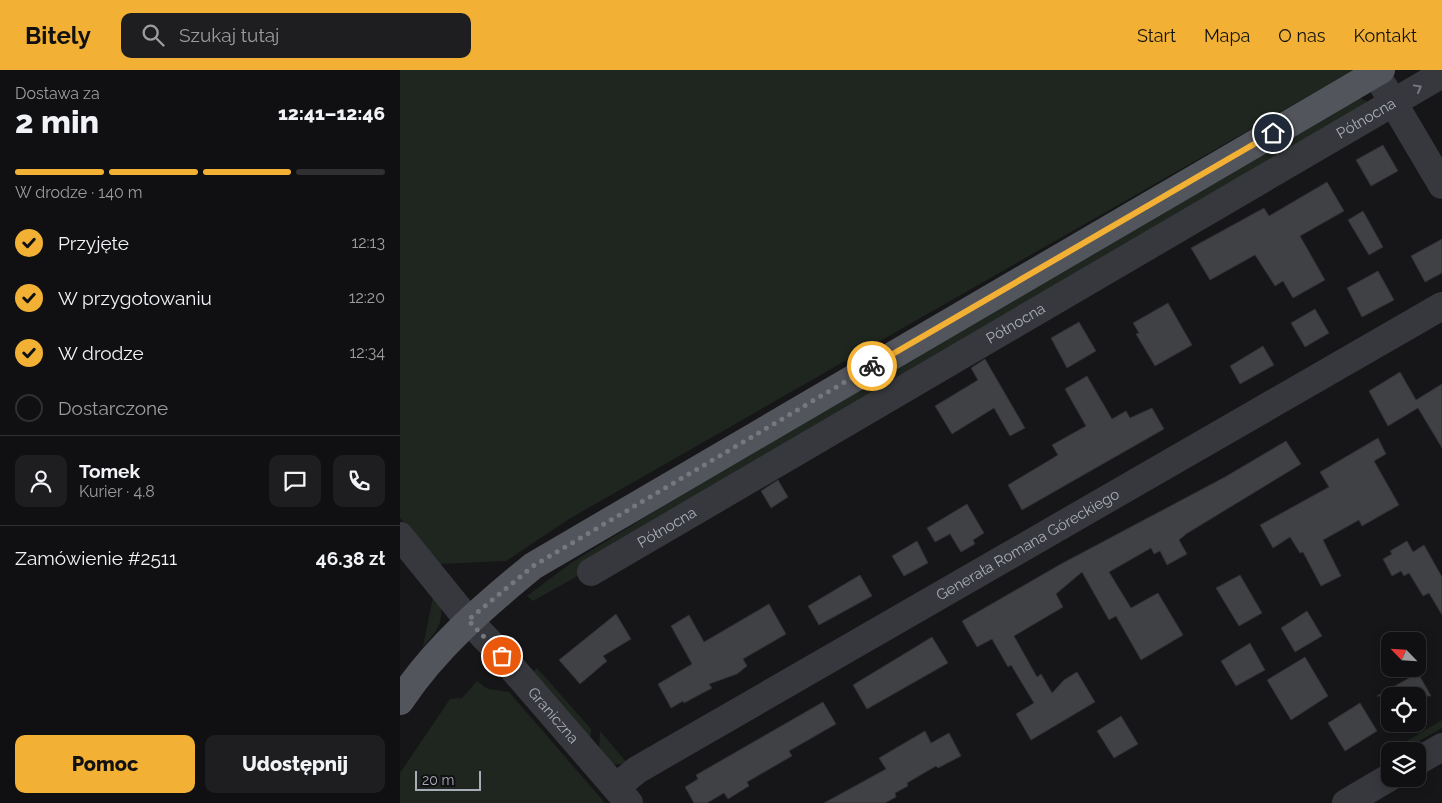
<!DOCTYPE html>
<html lang="pl">
<head>
<meta charset="utf-8">
<style>
  :root { --surface:#101012; --page:#1e1e20; --text:#f1f3f6; --muted:#9c9d9f; --line:#303032; --accent:#f2b134 }
  body { margin:0; font-family:Raleway,sans-serif; background:var(--page); color:var(--text); height:100vh; display:flex; flex-direction:column; font-size:19px; white-space:nowrap }
  * { box-sizing:border-box; margin:0 }
  p { font-size:16px; color:var(--muted) }
  .icon { flex:none; width:28px; height:28px; fill:none; stroke:currentColor; stroke-width:2; stroke-linecap:round; stroke-linejoin:round }
  .map { position:relative; flex:1; overflow:hidden }
  .panel { display:flex; flex-direction:column; background:var(--surface); width:400px }
  .panel>* { flex:none }
  .needle { width:32px; rotate:295deg }
  .tools { position:absolute; left:981px; top:562px; display:grid; gap:10px }
  .tools a { display:grid; place-items:center; width:45px; height:45px; border-radius:10px; background:var(--surface); box-shadow:0 2px 12px #0003,0 0 0 1px var(--line); font-size:25px }
  .scale { position:absolute; left:15px; bottom:12px; width:66px; box-sizing:border-box; padding-left:5px; border:2px solid #a8adb8; border-top:0; font-size:14px; line-height:18px; white-space:nowrap; color:#a8adb8; -webkit-text-stroke:4px #111113; paint-order:stroke }
  .pin { position:absolute; display:grid; place-items:center; width:42px; height:42px; color:#fff; margin:-21px; border:2px solid #fff; border-radius:50%; box-shadow:0 1px 5px #0007 }
  .courier { position:absolute; display:grid; place-items:center; width:50px; height:50px; margin:-25px; border:4px solid #f2b134; border-radius:50%; background:#fff; color:#222; box-shadow:0 1px 6px #0007 }
  .overview em { font-style:normal; font-weight:800 }
  .overview div { display:flex; flex-direction:column-reverse }
  .overview { display:flex; align-items:center; justify-content:space-between; height:85px; padding:0 15px }
  h1 { font-size:32px; font-weight:800; line-height:38px }
  .bar { display:grid; grid-template-columns:repeat(4,1fr); gap:8px 5px; align-content:center; height:60px; padding:0 15px }
  .bar i { height:6px; border-radius:4px; background:var(--line) }
  .bar .active { background:var(--accent) }
  .bar p { grid-column:span 4 }
  .line { display:flex; align-items:center; gap:12px; padding:0 15px; border-top:1px solid var(--line) }
  .line div { flex:1 }
  .round { display:grid; place-items:center; flex:none; width:52px; height:52px; border-radius:10px; background:var(--page) }
  ol { padding:0 15px; list-style:none }
  li { display:flex; align-items:center; gap:15px; height:55px }
  li p { margin-inline-start:auto }
  li .icon { padding:5px; border-radius:50%; background:var(--accent); color:#111; stroke-width:4 }
  li:last-child { color:var(--muted) }
  li i { width:28px; height:28px; border:2px solid var(--line); border-radius:50% }
  .cta { display:flex; gap:10px; margin-top:auto; padding:10px 15px }
  .cta a { flex:1; height:58px; border-radius:10px; background:var(--accent); color:#111; font-size:20px; font-weight:800; line-height:58px; text-align:center }
  .cta a+a { background:var(--page); color:var(--text) }
  header { display:flex; align-items:center; gap:30px; box-sizing:border-box; height:70px; padding:0 25px; background:var(--accent); color:#111 }
  header strong { font-size:24px }
  nav { display:flex; gap:28px; margin-inline-start:auto; font-size:18px }
  .search { width:350px; height:45px; background:var(--page); display:flex; align-items:center; gap:12px; box-sizing:border-box; padding:0 18px; border-radius:10px; color:var(--muted); font-size:19px }
  main { display:flex; flex:1; min-height:0 }
  .map>svg:first-child { display:block }
</style>
</head>
<body>
<header>
<strong>Bitely</strong>
<div class="search"><svg class="icon" aria-label="search" viewBox="0 0 24 24"><circle cx="10" cy="10" r="6"/><path d="M15 15l6 6"/></svg>Szukaj tutaj</div>
<nav><a>Start</a><a>Mapa</a><a>O nas</a><a>Kontakt</a></nav>
</header>
<main>
<section class="panel">
<div class="overview"><div><h1>2 min</h1><p>Dostawa za</p></div><em>12:41–12:46</em></div>
<div class="bar"><i class="active"></i><i class="active"></i><i class="active"></i><i></i><p>W drodze · 140 m</p></div>
<ol>
<li><svg class="icon" aria-label="check" viewBox="0 0 24 24"><path d="M5 12l5 5 9-10"/></svg>Przyjęte<p>12:13</p></li>
<li><svg class="icon" aria-label="check" viewBox="0 0 24 24"><path d="M5 12l5 5 9-10"/></svg>W przygotowaniu<p>12:20</p></li>
<li><svg class="icon" aria-label="check" viewBox="0 0 24 24"><path d="M5 12l5 5 9-10"/></svg>W drodze<p>12:34</p></li>
<li><i></i>Dostarczone</li>
</ol>
<div class="line" style="height:90px"><a class="round"><svg class="icon" aria-label="person" viewBox="0 0 24 24"><circle cx="12" cy="8" r="4"/><path d="M4 21q1-7 8-7t8 7"/></svg></a><div><b>Tomek</b><p>Kurier · 4.8</p></div><a class="round"><svg class="icon" aria-label="chat" viewBox="0 0 24 24"><path d="M4 5h16v11H9l-5 4z"/></svg></a><a class="round"><svg class="icon" aria-label="phone" viewBox="0 0 24 24"><path d="M5 4h4l2 5-3 2q2 4 5 5l2-3 5 2v4C11 20 4 13 5 4z"/></svg></a></div>
<div class="line" style="height:65px"><div>Zamówienie #2511</div><b>46.38 zł</b></div>
<div class="cta"><a>Pomoc</a><a>Udostępnij</a></div>
</section>
<div class="map">
<svg width="1042" height="733" viewBox="0 0 1042 733">
  <rect width="100%" height="100%" fill="#161618"/>
  <!-- green -->
  <path fill="#1e261f" d="M0 0H954L169 449 106 491 40 494 0 448Z
    M958 27 970 33 192 498 133 531 127 526 171 493 375 367Z
    M33 527 40 532C45 552 36 562 23 577Z
    M137 598 191 659 190 673 133 606 134 601Z
    M77 611 88 619 109 622 205 733H0V703L50 629 62 628Z
    M1042 650V658L1007 678 1002 674Z
    M200 661 228 694H212L199 683Z"/>
  <!-- building -->
  <path fill="#404145" stroke="#303034" d="M983 75 998 101 971 116 956 90Z
    M927 112 944 141 900 166 925 210 893 228 883 211 875 216 855 185 810 210 791 178 864 138 869 146Z
    M963 141 983 177 969 185 948 150Z
    M1042 169V203L1025 212 1011 186Z
    M978 201 994 230 962 247 947 218Z
    M768 233 792 275 755 296 736 264 739 263 733 253Z
    M915 239 929 263 905 277 891 253Z
    M679 252 696 281 667 298 651 268Z
    M863 276 874 295 840 314 830 296Z
    M585 289 625 358 610 366 594 338 552 364 535 336 578 310 571 298Z
    M1000 302 1016 330 1042 314V378L1018 338 988 356 969 321Z
    M687 306 712 349 726 341 730 348 752 338 764 359 622 440 608 415 658 385 652 375 686 356 665 319Z
    M978 368 986 384 974 391 999 435 962 456 959 450 923 470 941 506 921 516 903 482 900 483 890 467 873 478 860 455 929 417 920 402Z
    M886 371 901 394 786 464 779 470 787 484 767 495 760 481 754 484 751 478 709 502 731 538 758 523 783 565 741 590 716 546 709 550 682 502 656 524 663 537 614 566 637 607 641 604 652 623 664 610 677 602 695 632 631 670 616 644 634 633 611 595 608 597 592 569 577 577 562 551 661 494 825 407Z
    M378 410 388 427 371 438 361 421Z
    M567 434 584 463 573 470 575 474 561 482 550 464 535 472 527 458Z
    M517 471 528 493 504 506 492 486Z
    M1007 471 1013 482 1024 475 1042 507V545L1029 523 1023 526 1009 503 1004 506 1001 501 992 506 983 489 992 484 990 481Z
    M460 505 472 526 419 555 408 536Z
    M840 505 862 543 839 556 816 518Z
    M369 534 386 564 343 589 347 596 337 604 309 614 312 618 284 633 283 631 271 638 258 614 292 594 271 556 289 545 304 572Z
    M907 541 922 566 895 582 881 558Z
    M216 544 231 569 203 586 207 591 180 614 159 590Z
    M532 567 548 593 467 639 453 615Z
    M850 573 865 600 836 616 821 591Z
    M905 587 928 626 891 650 867 610Z
    M1018 603 1031 626H977Z
    M423 632 436 654 389 681 392 686 347 712 349 716 328 729 324 723 307 733H294L285 717 298 709 296 705Z
    M960 633 977 661 945 681 928 653Z
    M721 646 738 674 714 688 697 661Z
    M525 661 531 673 549 663 561 686 538 698 536 696 507 713 508 716 495 723 496 727 485 733H424L486 699 479 688Z"/>
  <g fill="none" stroke-linecap="round" stroke-linejoin="round">
    <!-- minor -->
    <g stroke="#37383d" stroke-width="28">
      <path d="M984 17 1042 115"/>
      <path id="s1" d="M0 466 68 550 94 577 229 733"/>
      <path id="s2" d="M191 502 1042 4"/>
      <path d="M1018 691 1042 677"/>
      <path id="s3" d="M216 717 237 700 1042 236"/>
      <path d="M946 733 990 707"/>
    </g>
    <!-- major -->
    <path stroke="#53555c" stroke-width="28" d="M0 631C35 578 84 536 133 496L981 0"/>
  </g>
  <!-- one-way arrows -->
  <defs><path id="oneway-chevron" d="M-2-3.5L2.5 0L-2 3.5" fill="none" stroke-width="1.6" stroke-linecap="round" stroke-linejoin="round" transform="scale(1.25)"/></defs>
  <use stroke="#757881" href="#oneway-chevron" transform="translate(1018 18) rotate(-29)"/>
  <g fill="none" stroke-linecap="round" stroke-linejoin="round">
    <!-- done -->
    <path stroke="#757880" stroke-width="5" stroke-dasharray="0 9" d="M102 586 68 550 133 496 472 296"/>
    <!-- route -->
    <path stroke="#f2b134" stroke-width="6" d="M472 296 873 63"/>
  </g>
  <g text-anchor="middle" stroke-width="4" stroke-linejoin="round" paint-order="stroke">
    <!-- street labels -->
    <g font-size="15" fill="#a8adb8" stroke="#111113">
      <text dy="5" stroke="none"><textPath href="#s2" startOffset="898">Północna</textPath></text>
      <text dy="5" stroke="none"><textPath href="#s2" startOffset="492">Północna</textPath></text>
      <text dy="5" stroke="none"><textPath href="#s2" startOffset="88">Północna</textPath></text>
      <text dy="5" stroke="none"><textPath href="#s3" startOffset="478">Generała Romana Góreckiego</textPath></text>
      <text dy="5" stroke="none"><textPath href="#s1" startOffset="236">Graniczna</textPath></text>
    </g>
  </g>
</svg>
<div class="tools">
<a><svg class="needle" viewBox="-14 -14 28 28"><path d="M0-13l5 13h-10z" fill="#e53935"/><path d="M0 13l5-13h-10z" fill="#9c9d9f"/></svg></a>
<a><svg class="icon" aria-label="locate" viewBox="0 0 24 24"><circle cx="12" cy="12" r="6"/><path d="M12 2v4M12 18v4M2 12h4M18 12h4"/></svg></a>
<a><svg class="icon" aria-label="layers" viewBox="0 0 24 24"><path d="M12 4l9 5-9 5-9-5zM3 14l9 5 9-5"/></svg></a>
</div>
<div class="scale">20 m</div>
<div class="pin" style="left:102px;top:586px;background:#ea580c"><svg class="icon" aria-label="bag" viewBox="0 0 24 24"><path d="M5 8h14l-1 12H6zM9 8a3 3 0 0 1 6 0"/></svg></div>
<div class="pin" style="left:873px;top:63px;background:#1f2937"><svg class="icon" aria-label="home" viewBox="0 0 24 24"><path d="M3 11l9-7 9 7M6 9v11h12V9"/></svg></div>
<div class="courier" style="left:472px;top:296px"><svg class="icon" aria-label="bike" viewBox="0 0 24 24"><circle cx="6" cy="16" r="4"/><circle cx="18" cy="16" r="4"/><path d="M6 16l4-8h5l3 8M10 8l3 8H6M13 5h3"/></svg></div>
</div>
</main>
</body>
</html>
